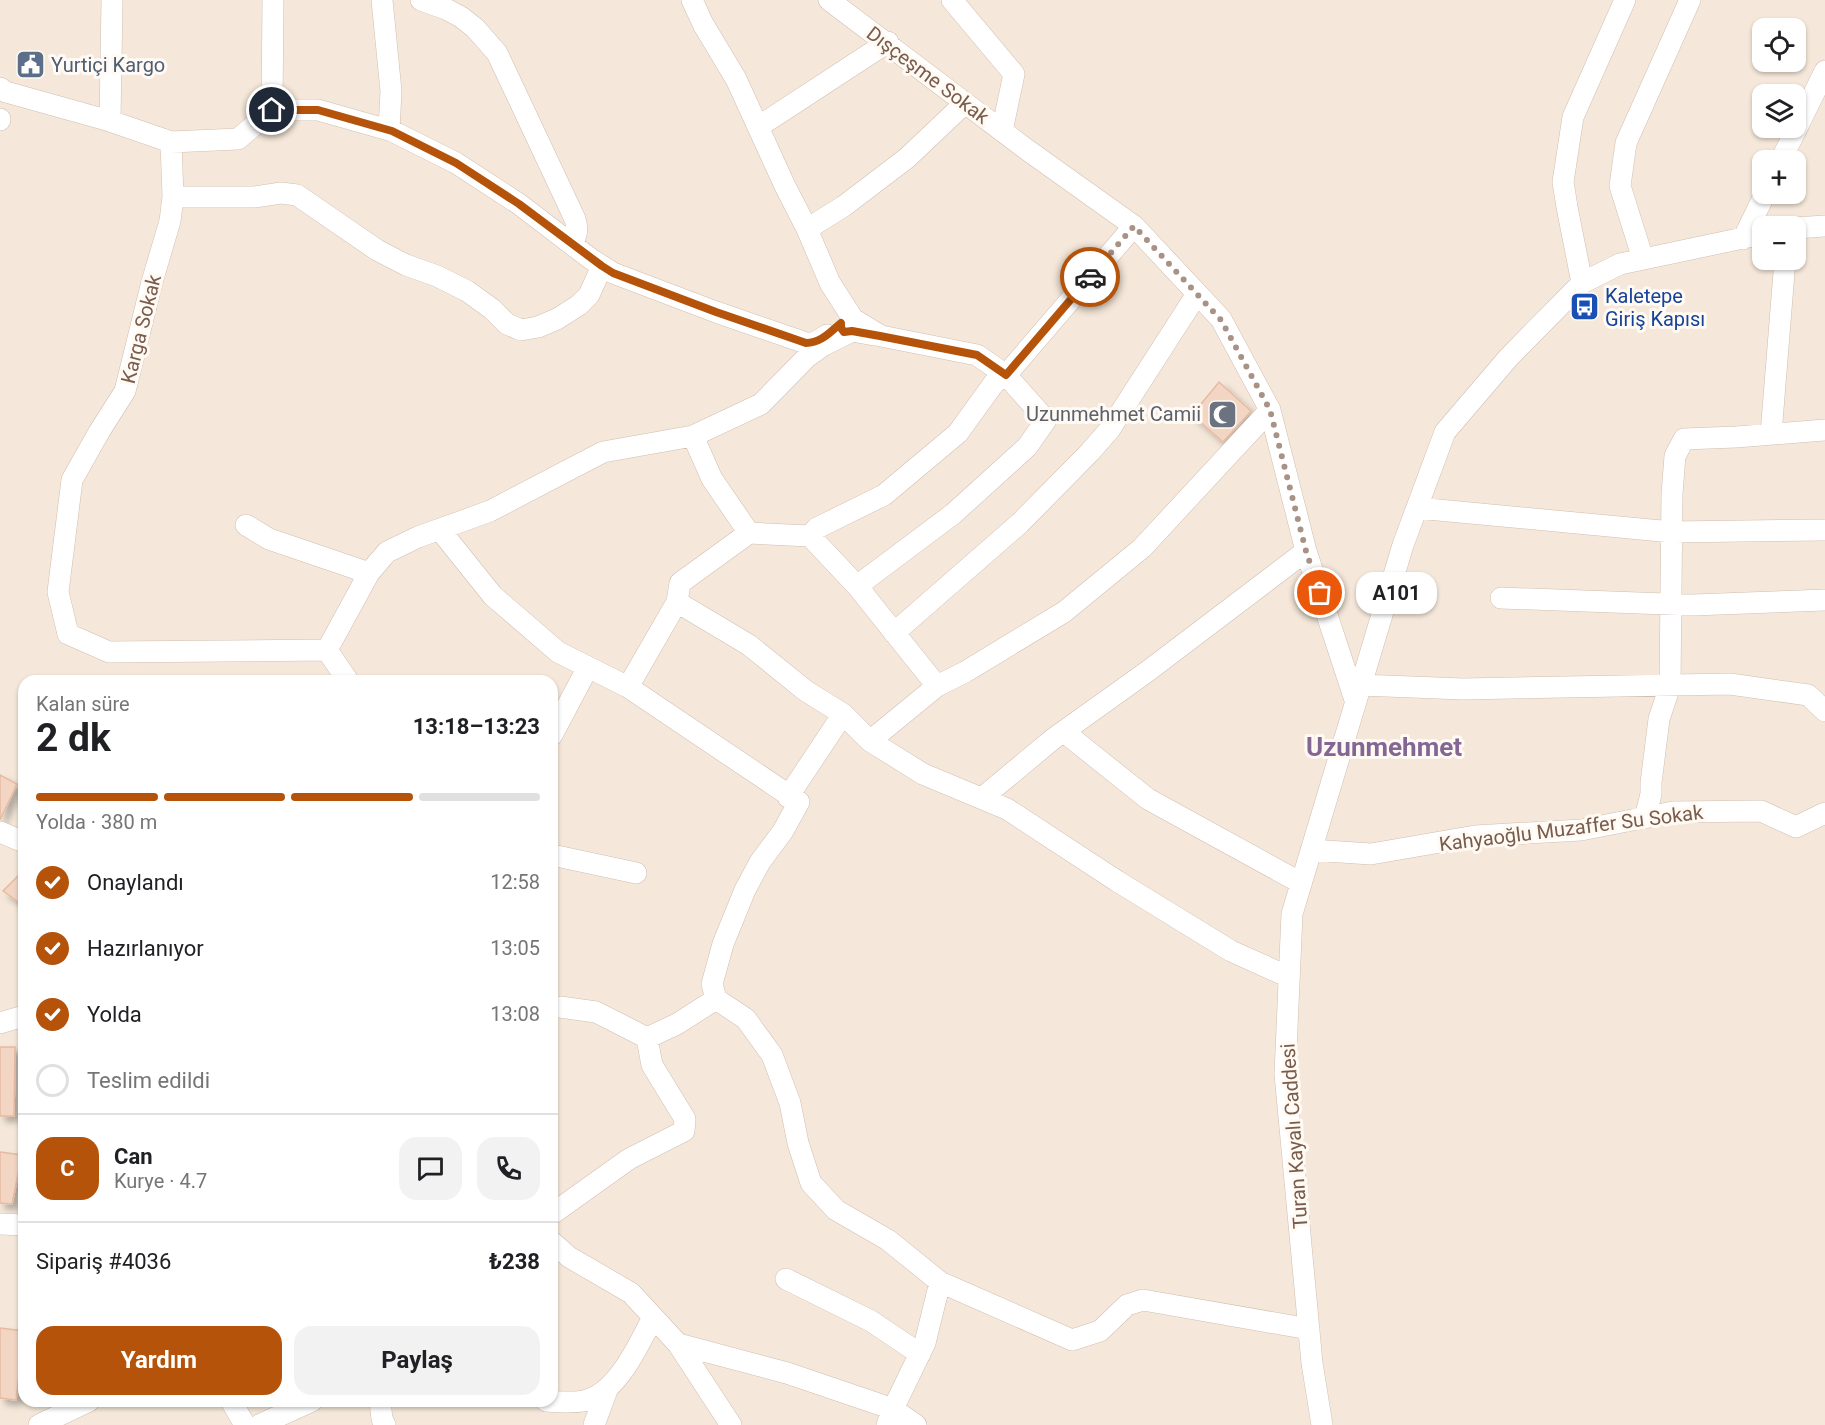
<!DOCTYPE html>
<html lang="tr">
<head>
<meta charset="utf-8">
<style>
  :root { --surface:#fff; --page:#f2f2f2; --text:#202124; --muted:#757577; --line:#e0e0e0; --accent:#b45309 }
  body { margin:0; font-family:Roboto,sans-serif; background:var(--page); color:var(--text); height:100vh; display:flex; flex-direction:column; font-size:22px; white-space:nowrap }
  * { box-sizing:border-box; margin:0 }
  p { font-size:20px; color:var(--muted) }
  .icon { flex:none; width:33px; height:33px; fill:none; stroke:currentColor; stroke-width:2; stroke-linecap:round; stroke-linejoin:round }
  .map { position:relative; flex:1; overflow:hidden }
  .details { position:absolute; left:18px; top:675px; width:540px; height:732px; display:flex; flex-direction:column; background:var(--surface); border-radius:18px; box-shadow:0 2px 4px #0004 }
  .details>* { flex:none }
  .tools { position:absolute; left:1752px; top:18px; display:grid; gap:12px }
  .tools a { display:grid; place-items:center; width:54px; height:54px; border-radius:12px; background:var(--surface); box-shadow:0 2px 4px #0004; font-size:30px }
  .pin { position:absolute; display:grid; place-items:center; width:51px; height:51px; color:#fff; margin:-26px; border:3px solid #fff; border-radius:50%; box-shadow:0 2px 6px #0007 }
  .courier { position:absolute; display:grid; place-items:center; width:60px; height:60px; margin:-30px; border:4px solid #b45309; border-radius:50%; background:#fff; color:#222; box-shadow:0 2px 8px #0007 }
  .bubble { position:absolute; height:42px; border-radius:18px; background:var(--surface); box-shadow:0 2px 4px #0004; font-size:20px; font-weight:700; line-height:42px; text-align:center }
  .head em { font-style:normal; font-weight:700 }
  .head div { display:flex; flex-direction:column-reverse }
  .head { display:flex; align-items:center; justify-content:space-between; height:102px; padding:0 18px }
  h1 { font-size:39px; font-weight:700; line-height:45px }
  .bar { display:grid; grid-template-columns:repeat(4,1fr); gap:9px 6px; align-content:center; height:72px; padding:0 18px }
  .bar i { height:8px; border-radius:4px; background:var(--line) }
  .bar .selected { background:var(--accent) }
  .bar p { grid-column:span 4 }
  .line { display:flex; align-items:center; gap:15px; padding:0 18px; border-top:2px solid var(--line) }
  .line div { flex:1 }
  .round { display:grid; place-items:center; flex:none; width:63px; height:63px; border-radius:18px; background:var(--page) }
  ol { padding:0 18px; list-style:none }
  li { display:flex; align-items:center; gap:18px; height:66px }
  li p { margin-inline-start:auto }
  li .icon { padding:6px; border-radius:50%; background:var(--accent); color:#fff; stroke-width:4 }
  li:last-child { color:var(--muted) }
  li i { width:33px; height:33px; border:3px solid var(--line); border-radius:50% }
  .cta { display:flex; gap:12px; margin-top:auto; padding:12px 18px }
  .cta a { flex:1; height:69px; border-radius:18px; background:var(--accent); color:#fff; font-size:24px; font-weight:700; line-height:69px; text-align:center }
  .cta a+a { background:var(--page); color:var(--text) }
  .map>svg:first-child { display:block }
</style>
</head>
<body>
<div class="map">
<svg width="1825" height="1425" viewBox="0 0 1825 1425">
  <defs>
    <filter id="shadow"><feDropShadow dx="5.5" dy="5.5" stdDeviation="3" flood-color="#0004"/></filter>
  </defs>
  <rect width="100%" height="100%" fill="#fdf6ec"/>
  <!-- residential -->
  <path fill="#f5e8da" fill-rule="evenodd" d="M0 0H1825V1425H0ZM1762 28H1796V62H1762ZM1762 94H1796V128H1762ZM1762 160H1796V194H1762ZM1762 226H1796V260H1762ZM24 681H552V1401H24Z"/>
  <!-- building -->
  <path fill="#f3d5c3" stroke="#e6bba3" stroke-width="1.5" filter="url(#shadow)" d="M1219 382 1251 411 1223 442 1192 415Z
    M0 775 17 784 0 820Z
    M24 870V906L3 891Z
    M0 1047H15L14 1116H0Z
    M0 1152 22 1155 12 1204 0 1203Z
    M0 1328 24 1331 16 1400 0 1398Z"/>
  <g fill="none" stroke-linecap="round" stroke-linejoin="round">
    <defs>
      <path id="minor" d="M382 0 391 91 389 130
        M421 0 446 9 461 17 475 28 497 53 575 219C578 229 577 235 572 244
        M692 0 703 24 736 79 785 186 807 229 830 283 853 319 881 336 977 355 1006 375 1046 420 1027 447 953 514 857 586
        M829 0 1026 149 1134 226 1221 319 1270 410 1306 551 1355 700
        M952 0 1014 74 1002 131
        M0 88 6 92 110 121 171 142 238 139 272 110
        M272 110H318L392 131 456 163 519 204 591 259 613 273 716 312 806 343H814L827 335
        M272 110 273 0
        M0 119V120
        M110 121 112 0
        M758 127 888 42
        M171 142 173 197 170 221 152 282 125 391 99 432 72 480 58 592 68 634 109 652 327 650
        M1781 160 1825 71
        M173 197H254L281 193 297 195 377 250 406 265 437 276 467 291 492 309 507 324 521 330 538 327 557 319 579 305 589 295 602 266
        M1796 228 1825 226
        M807 229 844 206 907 158 965 103
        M1743 239 1765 194
        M1643 259 1620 186 1626 143 1690 0
        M1582 283 1567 207 1563 182 1573 117 1625 0
        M1771 434 1785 260
        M693 436 712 479 749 533 810 536 817 528 884 495 958 433 994 383 1006 375 1134 226
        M1417 508 1672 532 1825 530
        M246 525 269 539 369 573
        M440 530 493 596 558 652 628 687 799 802 783 831 760 862 745 890 723 944 712 984 716 999 746 1019 772 1055 790 1103 798 1143 811 1183 836 1210 888 1240 940 1282 925 1343 893 1409 787 1373 678 1344
        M810 536 857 586 937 686
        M1501 598 1693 605 1825 600
        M677 602 680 583 749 533
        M894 633 1020 523 1090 452 1110 429 1197 294
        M348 681 327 650 369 573 387 552 418 537 490 511 603 452 693 436 761 404 807 357 824 345 852 331 874 335
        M1360 685 1463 689 1730 684 1808 695 1825 711
        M628 687 677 602 749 645 806 691 843 714 870 741 923 774 1007 809 1117 881 1231 951 1289 977
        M1064 732 1148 799 1301 883
        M552 735 588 667
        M870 741 937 686 965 672 1064 612 1142 548 1270 410
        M788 797 843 714
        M982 798 1053 739 1148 671 1306 551
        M1645 818 1651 794V783L1659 719 1670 686 1672 494 1675 456 1684 439 1736 437 1825 430
        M0 832 24 842
        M1311 850 1371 854 1475 836 1581 830 1673 812 1761 811 1796 827 1825 813
        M552 855 636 873
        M0 1023 24 1016
        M647 1038 677 1024 716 999
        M552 1214 629 1159 684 1131 685 1119 652 1065 647 1038 596 1012 560 1007
        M0 1224 24 1225
        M552 1242 569 1257 631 1293 678 1344 731 1425
        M786 1279 871 1321 920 1354
        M940 1282 1072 1340 1100 1331 1127 1305 1143 1300 1309 1329
        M231 1401 245 1425
        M380 1401 382 1419 385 1425
        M546 1401C558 1402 571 1403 583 1401 617 1395 639 1344 653 1317
        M39 1425 89 1401
        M259 1425 312 1401
        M594 1425 607 1390
        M887 1425 893 1409 916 1425
        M1322 1425 1312 1363 1285 1074 1292 914 1403 545 1445 432 1509 357 1582 283 1620 264 1762 234"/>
    </defs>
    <!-- minor casing -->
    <use href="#minor" stroke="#d1beb0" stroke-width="22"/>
    <!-- minor -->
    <use href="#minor" stroke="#fff" stroke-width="21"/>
  </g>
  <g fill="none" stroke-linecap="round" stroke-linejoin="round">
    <!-- done -->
    <path stroke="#a89285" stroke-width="6" stroke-dasharray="0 10.8" d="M1090 277 1134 226 1221 320 1270 410 1306 551 1320 593"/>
    <!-- route -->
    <path stroke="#b45309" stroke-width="8" d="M272 110H318L392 131 456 163 519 204 602 266 613 273 716 312 806 343C821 343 830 332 841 323V328L844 332 852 331 880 336 977 355 1006 375 1090 277"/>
  </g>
  <!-- icons -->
  <defs>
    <symbol id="civic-square" viewBox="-11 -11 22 22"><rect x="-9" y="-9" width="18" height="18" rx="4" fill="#5c6f8a" stroke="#fffaf3"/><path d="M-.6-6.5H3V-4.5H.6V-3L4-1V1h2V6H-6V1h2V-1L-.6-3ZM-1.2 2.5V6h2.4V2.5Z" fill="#fff"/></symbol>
    <symbol id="bus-square" viewBox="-11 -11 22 22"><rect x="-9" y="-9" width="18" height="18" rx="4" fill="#1a4fb4" stroke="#fffaf3"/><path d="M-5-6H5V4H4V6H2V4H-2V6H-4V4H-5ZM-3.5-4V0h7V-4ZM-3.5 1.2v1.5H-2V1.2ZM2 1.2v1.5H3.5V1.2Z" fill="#fff"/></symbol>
    <symbol id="mosque-square" viewBox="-11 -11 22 22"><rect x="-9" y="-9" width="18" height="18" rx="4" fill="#6b7280" stroke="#fffaf3"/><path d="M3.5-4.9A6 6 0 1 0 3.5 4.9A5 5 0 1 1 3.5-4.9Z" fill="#fff"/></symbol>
  </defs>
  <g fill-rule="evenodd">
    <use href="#civic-square" x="14" y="48" width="33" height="33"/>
    <use href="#bus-square" x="1568" y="290" width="33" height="33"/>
    <use href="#mosque-square" x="1206" y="398" width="33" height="33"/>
  </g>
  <g text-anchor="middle" stroke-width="6" stroke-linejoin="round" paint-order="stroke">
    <!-- service labels -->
    <g font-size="20" fill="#4e5e75" stroke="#fffaf3" text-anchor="start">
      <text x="51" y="72">Yurtiçi Kargo</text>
    </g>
    <!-- street labels -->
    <g font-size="20" fill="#7a5c4d" stroke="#fffaf3">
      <text transform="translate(928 75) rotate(37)" y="7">Dışçeşme Sokak</text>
      <text transform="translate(141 329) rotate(-76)" y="7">Karga Sokak</text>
      <text transform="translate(1571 828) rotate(-7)" y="7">Kahyaoğlu Muzaffer Su Sokak</text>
      <text transform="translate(1294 1136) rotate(-94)" y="7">Turan Kayalı Caddesi</text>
    </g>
    <!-- transit labels -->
    <g font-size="20" fill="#164399" stroke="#fffaf3" text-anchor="start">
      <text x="1605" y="303">Kaletepe<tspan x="1605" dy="23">Giriş Kapısı</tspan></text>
    </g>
    <!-- worship labels -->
    <g font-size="20" fill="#5b616d" stroke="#fffaf3" text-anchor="end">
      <text x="1201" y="421">Uzunmehmet Camii</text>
    </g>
    <!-- district labels -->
    <g font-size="26" font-weight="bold" fill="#846695" stroke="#fffaf3">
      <text x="1384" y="756">Uzunmehmet</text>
    </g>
  </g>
</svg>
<div class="tools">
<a><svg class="icon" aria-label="locate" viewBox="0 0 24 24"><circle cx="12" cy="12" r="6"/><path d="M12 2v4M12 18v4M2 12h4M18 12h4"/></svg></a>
<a><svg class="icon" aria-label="layers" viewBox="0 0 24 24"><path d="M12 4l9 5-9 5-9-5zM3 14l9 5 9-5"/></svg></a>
<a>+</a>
<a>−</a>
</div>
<div class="pin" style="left:1320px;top:593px;background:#ea580c"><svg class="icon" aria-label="bag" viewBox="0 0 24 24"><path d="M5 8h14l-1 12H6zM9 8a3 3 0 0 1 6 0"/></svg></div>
<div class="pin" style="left:272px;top:110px;background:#1f2937"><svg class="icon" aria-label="home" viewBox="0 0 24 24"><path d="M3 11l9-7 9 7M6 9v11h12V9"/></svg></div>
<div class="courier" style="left:1090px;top:277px"><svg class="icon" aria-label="car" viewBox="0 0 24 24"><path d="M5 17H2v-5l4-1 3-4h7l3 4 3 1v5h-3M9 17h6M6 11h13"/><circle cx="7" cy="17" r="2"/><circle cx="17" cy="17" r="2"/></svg></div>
<div class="bubble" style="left:1356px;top:572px;width:81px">A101</div>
<section class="details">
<div class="head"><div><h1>2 dk</h1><p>Kalan süre</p></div><em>13:18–13:23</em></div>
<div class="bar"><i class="selected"></i><i class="selected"></i><i class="selected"></i><i></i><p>Yolda · 380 m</p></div>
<ol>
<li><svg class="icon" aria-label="check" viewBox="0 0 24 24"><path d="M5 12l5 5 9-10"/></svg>Onaylandı<p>12:58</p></li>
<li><svg class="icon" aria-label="check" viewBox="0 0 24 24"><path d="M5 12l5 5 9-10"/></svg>Hazırlanıyor<p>13:05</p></li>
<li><svg class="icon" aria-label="check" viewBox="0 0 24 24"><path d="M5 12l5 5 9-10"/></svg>Yolda<p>13:08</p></li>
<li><i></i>Teslim edildi</li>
</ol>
<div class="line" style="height:108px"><b class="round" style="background:var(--accent);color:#fff">C</b><div><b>Can</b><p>Kurye · 4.7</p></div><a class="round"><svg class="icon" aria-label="chat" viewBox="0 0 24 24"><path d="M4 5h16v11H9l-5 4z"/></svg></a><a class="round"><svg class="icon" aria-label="phone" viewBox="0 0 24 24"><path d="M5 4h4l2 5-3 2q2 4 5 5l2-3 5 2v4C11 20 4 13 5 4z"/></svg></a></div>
<div class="line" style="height:78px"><div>Sipariş #4036</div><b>₺238</b></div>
<div class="cta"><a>Yardım</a><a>Paylaş</a></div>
</section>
</div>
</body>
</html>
